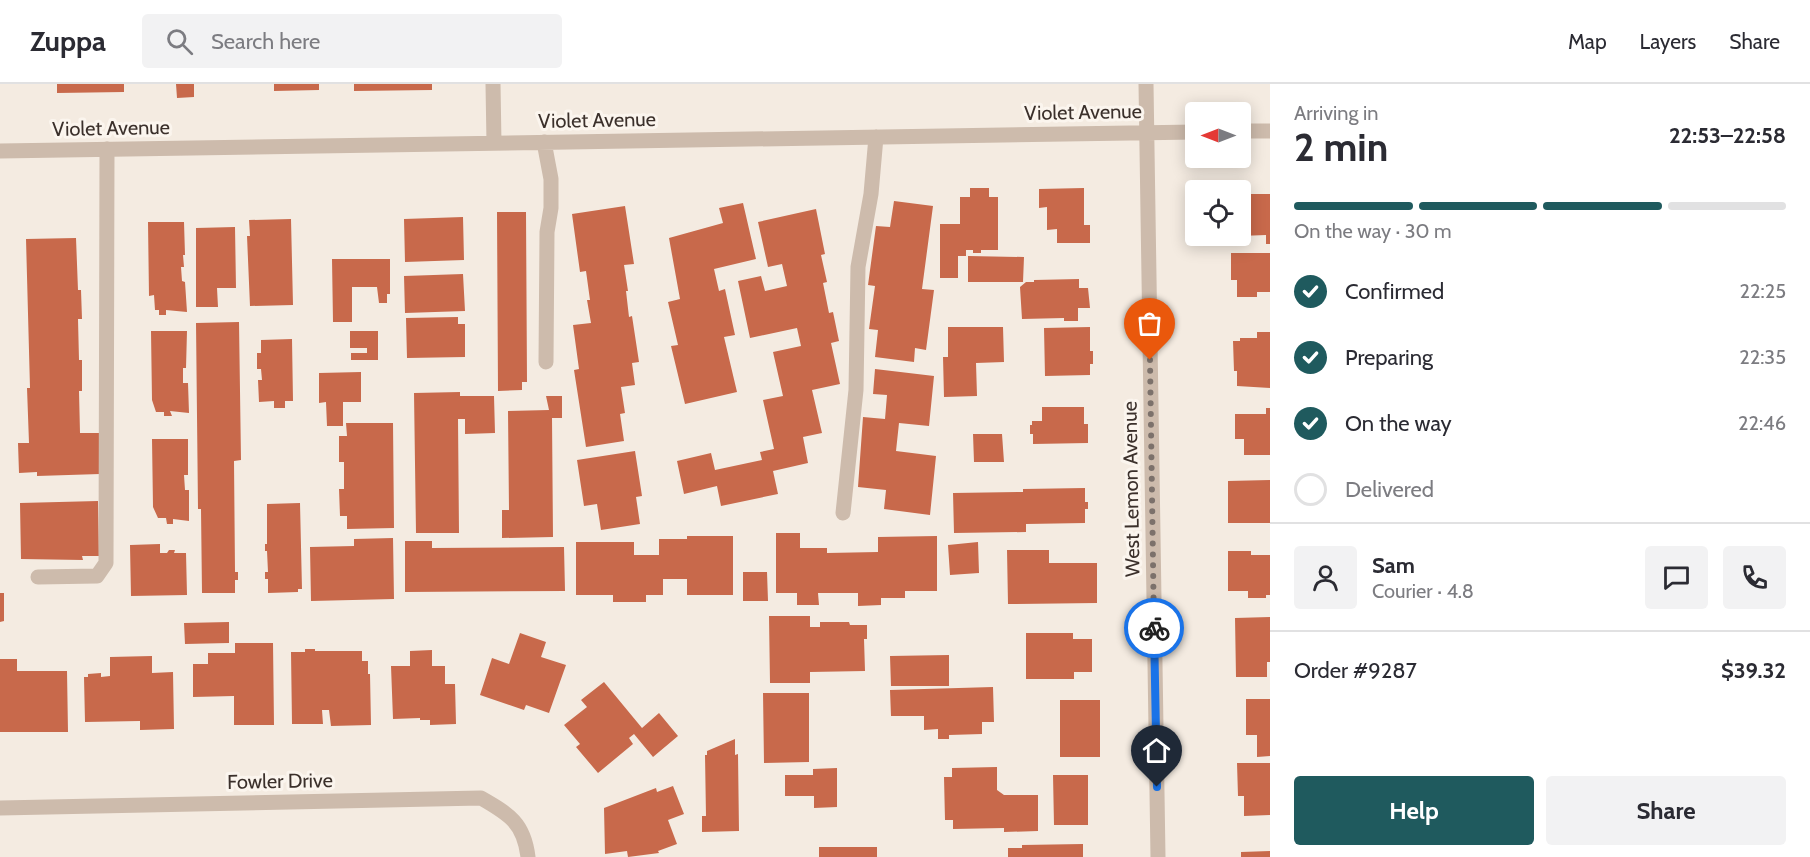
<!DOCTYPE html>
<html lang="en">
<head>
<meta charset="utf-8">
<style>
  :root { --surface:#fff; --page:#f2f2f3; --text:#2b2b33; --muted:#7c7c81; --line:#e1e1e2; --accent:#1f5a5e }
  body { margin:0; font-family:Cabin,sans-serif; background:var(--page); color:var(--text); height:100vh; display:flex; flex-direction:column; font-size:22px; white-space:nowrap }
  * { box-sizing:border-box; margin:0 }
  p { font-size:20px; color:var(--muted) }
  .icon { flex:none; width:33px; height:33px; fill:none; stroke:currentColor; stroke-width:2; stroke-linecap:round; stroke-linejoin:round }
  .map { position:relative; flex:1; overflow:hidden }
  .drawer { display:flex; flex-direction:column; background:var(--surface); width:540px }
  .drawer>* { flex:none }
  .needle { width:39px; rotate:270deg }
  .buttons { position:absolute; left:1185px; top:18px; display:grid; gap:12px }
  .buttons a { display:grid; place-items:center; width:66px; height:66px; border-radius:6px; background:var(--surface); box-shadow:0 3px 15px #0003; font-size:30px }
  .pin { position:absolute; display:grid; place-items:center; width:51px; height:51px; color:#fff; margin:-62px -26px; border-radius:50% 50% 50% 0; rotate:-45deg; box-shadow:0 0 6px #0007 }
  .pin .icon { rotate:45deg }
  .courier { position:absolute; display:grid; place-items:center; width:60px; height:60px; margin:-30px; border:4px solid #1a73e8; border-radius:50%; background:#fff; color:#222; box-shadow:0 2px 8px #0007 }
  .headline em { font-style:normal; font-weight:700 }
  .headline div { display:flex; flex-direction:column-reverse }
  .headline { display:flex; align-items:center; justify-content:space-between; height:102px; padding:0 24px }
  h1 { font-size:39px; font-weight:700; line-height:45px }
  .bar { display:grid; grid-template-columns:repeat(4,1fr); gap:9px 6px; align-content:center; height:72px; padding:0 24px }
  .bar i { height:8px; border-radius:4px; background:var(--line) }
  .bar .active { background:var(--accent) }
  .bar p { grid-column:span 4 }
  .line { display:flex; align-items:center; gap:15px; padding:0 24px; border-top:2px solid var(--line) }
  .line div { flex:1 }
  .round { display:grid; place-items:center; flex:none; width:63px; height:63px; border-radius:6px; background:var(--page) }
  ol { padding:0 24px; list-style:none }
  li { display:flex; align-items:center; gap:18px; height:66px }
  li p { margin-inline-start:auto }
  li .icon { padding:6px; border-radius:50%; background:var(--accent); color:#fff; stroke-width:4 }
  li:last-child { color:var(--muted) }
  li i { width:33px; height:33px; border:3px solid var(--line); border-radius:50% }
  .button { display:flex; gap:12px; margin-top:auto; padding:12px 24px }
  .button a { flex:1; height:69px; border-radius:6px; background:var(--accent); color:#fff; font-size:24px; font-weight:700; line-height:69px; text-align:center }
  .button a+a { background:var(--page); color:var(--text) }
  header { display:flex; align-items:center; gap:36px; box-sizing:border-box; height:84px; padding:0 30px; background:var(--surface); border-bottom:2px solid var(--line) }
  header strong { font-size:28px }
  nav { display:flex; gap:33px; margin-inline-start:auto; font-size:21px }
  .search { width:420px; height:54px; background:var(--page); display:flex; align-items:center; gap:15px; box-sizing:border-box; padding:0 21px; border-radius:6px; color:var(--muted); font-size:22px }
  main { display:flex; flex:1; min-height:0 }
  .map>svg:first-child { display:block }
</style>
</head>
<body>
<header>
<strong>Zuppa</strong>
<div class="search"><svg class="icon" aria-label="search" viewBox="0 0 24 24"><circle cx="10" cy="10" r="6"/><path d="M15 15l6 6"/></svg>Search here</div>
<nav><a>Map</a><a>Layers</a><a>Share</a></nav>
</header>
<main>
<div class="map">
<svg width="1270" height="773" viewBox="0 0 1270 773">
  <rect width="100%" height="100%" fill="#f4ebe1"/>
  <!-- building -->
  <path fill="#c8694b" d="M57 0H124V8L57 9Z
    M176 0H194V13L177 14Z
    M274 0H319V6L274 7Z
    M354 0H432V6L354 7Z
    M970 104H989V113H998V166H981V169H973V166H966V172H958V194H940V140H960V113H970Z
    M1084 104V141H1090V159H1057V145L1047 146V123L1039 124V105Z
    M1240 110H1270V160H1266V151L1240 152Z
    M894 117 933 122 922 205 934 206 926 266 915 264 914 278 875 273 878 246 869 245 875 202 868 201 876 142 890 143Z
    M743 119 756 175 714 185 719 207 725 205 735 251 724 253 737 308 685 320 671 262 678 261 668 218 680 215 669 154 723 139 719 124Z
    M625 122 634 180 624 181 628 207H626L629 233 632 232 639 278 632 279 635 301 621 303 625 329 620 330 624 357 586 363 574 286 579 285 573 241 591 239 587 216H590L586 187 580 188 572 130Z
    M816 125 825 170 821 171 827 198 823 199 829 229 833 228 839 257 831 259 840 300 812 306 822 349 803 353 808 379 773 387 778 410 721 422 717 402 684 410 677 377 711 369 715 386 762 376 760 368 774 365 763 316 783 312 773 268 801 262 797 244 750 254 738 197 761 192 765 207 787 202 782 180 768 183 758 138Z
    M497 128H526L527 298H522V306L498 307Z
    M463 133 464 176 405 178 404 135Z
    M291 135 293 221 250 222 247 152H250L249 136Z
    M148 138H184L185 171H183L184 183H181L182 197 185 198 187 228 166 226V231H159V226H155L154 211 149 212Z
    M235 143 236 204H217L218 223H196V144Z
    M76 154 78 206H81L82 235H78L79 276H82V307H79L80 349H99L100 390 37 392V388L19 389 18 359H29L27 304H30L26 155Z
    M1231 169H1270V208H1257V213H1237V196H1231Z
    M968 172 1024 173 1023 198H968Z
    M332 175H390V210H387V219H379L377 203H352V238H333Z
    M463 190 465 227 405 229 404 192Z
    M1079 195V204H1088L1090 224H1078V237H1064V234L1022 235 1020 203 1026 198H1034V196Z
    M458 233V240H465V273L407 274 406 234Z
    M239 238 241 376 234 377 235 488H238V496H235V509H202L201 425H198L196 239Z
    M948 243H1003L1004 278 976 279 977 312 944 313 943 273H948Z
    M1090 243V267H1093V280H1090V291L1045 292 1044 244Z
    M151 247H187L186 284H183V299H188L189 329 170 327 172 332H164V328H156L152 316Z
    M350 247H378V276H351V269H367V264H350Z
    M1257 248H1270V304L1237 302V287H1234L1233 257H1240V254H1257Z
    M292 255 293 317H285V324H274V317L259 318 258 296H262L261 285H257V269H261V256Z
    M875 285 934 292 929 342 899 339 896 367 936 372 930 431 884 425 886 406 858 403 863 333 885 335 887 311 873 310Z
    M361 288V318H343V342H327L326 318 319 319V289Z
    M460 308V312H494L495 349 465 350V335H458L459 449H416L414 309Z
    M546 312H562V334H552L553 453 502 454V426H509L508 327 549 326Z
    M1042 323H1084V340H1088V359L1033 360V350H1030V341H1032V337H1042Z
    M1266 324H1270V371H1244V355H1235V330H1266Z
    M346 339H393L394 444 347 445V432H340L339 405H344V378H339V352H347Z
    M973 350H1002L1004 378H974Z
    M152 355H188V391H184L185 406H189V437L173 435V440H167L166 434H158L153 423Z
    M635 367 642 412 636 413 640 440 601 446 597 420 584 422 577 376Z
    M1270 396V439H1228V397Z
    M1085 404V418H1088V425H1085V439L1026 440V448L954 449 953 409 1023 408V405Z
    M98 417 99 472H82L83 476 21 475 20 419Z
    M300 419 302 505H298V508L268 509V495H265V488H268L267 467H265V460H267V420Z
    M776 449H800V464H827V469L878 468V453L937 452V507H905V514H881V521L858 522V509H818L819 521H797V509H776Z
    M687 452H733V511H687V495H663V511H646V518H613V511H576V458H634V471H659V455H687Z
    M393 454 394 515 311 517 310 463 354 462V455Z
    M405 457H432V464L564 463 565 507 405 508Z
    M978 458 979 489 950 491 948 461Z
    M160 460V469H167L169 466H175L174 469H186L187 511 131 512 130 461Z
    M1007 466H1049V479H1097V519L1008 520Z
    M1228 467H1251V471H1270V511H1266V514H1248V507H1228Z
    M743 488H767L768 517H743Z
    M0 509H4V537L0 538Z
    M769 532H810V543H820V538H849L850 541H867V555H864L865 587 810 588V599H770Z
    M1270 533V578H1267V593H1236L1235 534Z
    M229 538V559L185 560 184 539Z
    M520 549 546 558 541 573 566 581 549 629 526 621 524 626 480 611 492 574 509 580Z
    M1026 549H1073V555H1092V588H1074V595H1026Z
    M235 559H273L274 641H234V612L193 613V580H208V569H235Z
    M305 565H315V567H362V577H368V590H370L371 641 331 642 329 626H322L323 640H292L291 568H305Z
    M432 566V582H445V600H455L456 640 430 641V636H420V634L393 635 391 582H410V567Z
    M949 571V602H891L890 572Z
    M152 572V589L173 588 174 645 140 646V637L85 638 84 593H88V590L101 589V593L110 592V573Z
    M0 575H17V587H67L68 648H0Z
    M604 598 642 644 659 629 678 652 653 673 634 650 629 654 633 660 598 689 576 663 580 660 564 641 587 623 581 616Z
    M993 603 994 638H982V650L949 651V655H938V645L924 646V632H891L890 606Z
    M763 609H809V678L764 679Z
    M1246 615H1270V672L1257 673V651H1246Z
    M1060 616H1100V673H1060Z
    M735 655V671L738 670 739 747 702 748V732H706L705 671H707V667Z
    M1237 679H1270V731L1244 732V712H1238Z
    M997 683V706L1004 711H1038V747L1004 748V744L953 745V736H945L944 693H952V684Z
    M837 684V723L814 724V712H785V691H813V685Z
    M1053 691H1088V741H1054Z
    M673 702 684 730 668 736 677 760 658 767 659 769 628 773 627 767 605 770 604 724 656 704 657 708Z
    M1083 760V773H1008V764H1022V761Z
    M819 763H877V773H819Z
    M1270 767V773H1241V768Z"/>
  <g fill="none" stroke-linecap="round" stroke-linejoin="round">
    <!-- minor -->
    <path stroke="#cdbbac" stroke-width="15" d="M493 0 494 59
      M1146 0 1158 773
      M1240 47H1270
      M544 58 551 95V124L547 148 546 278
      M0 67 1196 48
      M843 429 856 306 858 183 871 110 876 53
      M38 493 97 492 106 479 107 65
      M0 724 481 714C509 730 524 739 528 773"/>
  </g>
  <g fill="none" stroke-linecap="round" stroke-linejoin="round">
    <!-- done -->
    <path stroke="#7c716b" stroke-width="6" stroke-dasharray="0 10.8" d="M1150 276 1154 544"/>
    <!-- route -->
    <path stroke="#1a73e8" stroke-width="8" d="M1154 544 1157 703"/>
  </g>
  <g text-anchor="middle" stroke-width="6" stroke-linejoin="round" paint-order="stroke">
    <!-- street labels -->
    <g font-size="20" fill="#3b302b" stroke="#fbf5ee">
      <text transform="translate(1083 28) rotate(-1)" y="7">Violet Avenue</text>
      <text transform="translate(597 36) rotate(-1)" y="7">Violet Avenue</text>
      <text transform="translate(111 44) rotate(-1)" y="7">Violet Avenue</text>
      <text transform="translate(1131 405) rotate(-91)" y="7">West Lemon Avenue</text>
      <text transform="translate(280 697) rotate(-1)" y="7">Fowler Drive</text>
    </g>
  </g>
</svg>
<div class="buttons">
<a><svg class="needle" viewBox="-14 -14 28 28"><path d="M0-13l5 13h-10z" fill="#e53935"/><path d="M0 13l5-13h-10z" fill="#7c7c81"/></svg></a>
<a><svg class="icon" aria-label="locate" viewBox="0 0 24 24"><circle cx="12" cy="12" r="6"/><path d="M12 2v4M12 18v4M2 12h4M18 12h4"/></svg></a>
</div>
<div class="pin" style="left:1150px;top:276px;background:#ea580c"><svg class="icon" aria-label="bag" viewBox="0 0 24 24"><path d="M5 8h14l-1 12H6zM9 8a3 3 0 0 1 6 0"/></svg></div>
<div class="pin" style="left:1157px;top:703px;background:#1f2937"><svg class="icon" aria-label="home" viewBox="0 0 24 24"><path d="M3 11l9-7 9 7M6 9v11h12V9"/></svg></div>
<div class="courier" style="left:1154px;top:544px"><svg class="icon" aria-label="bike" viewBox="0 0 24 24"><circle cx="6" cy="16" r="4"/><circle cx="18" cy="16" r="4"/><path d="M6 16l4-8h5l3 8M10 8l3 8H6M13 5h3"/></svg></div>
</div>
<section class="drawer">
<div class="headline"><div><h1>2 min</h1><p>Arriving in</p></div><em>22:53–22:58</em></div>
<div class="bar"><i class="active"></i><i class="active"></i><i class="active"></i><i></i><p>On the way · 30 m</p></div>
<ol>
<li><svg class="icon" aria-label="check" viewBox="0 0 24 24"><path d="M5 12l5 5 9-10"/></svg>Confirmed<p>22:25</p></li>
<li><svg class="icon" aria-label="check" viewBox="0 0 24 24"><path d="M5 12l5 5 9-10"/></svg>Preparing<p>22:35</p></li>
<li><svg class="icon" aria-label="check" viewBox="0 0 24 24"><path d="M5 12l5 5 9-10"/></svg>On the way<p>22:46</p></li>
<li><i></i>Delivered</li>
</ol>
<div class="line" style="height:108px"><a class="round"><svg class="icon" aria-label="person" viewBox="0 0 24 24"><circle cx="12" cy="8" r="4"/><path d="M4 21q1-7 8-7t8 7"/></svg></a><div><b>Sam</b><p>Courier · 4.8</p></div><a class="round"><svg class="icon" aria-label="chat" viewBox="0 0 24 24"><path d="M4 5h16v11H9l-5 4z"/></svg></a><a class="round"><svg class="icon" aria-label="phone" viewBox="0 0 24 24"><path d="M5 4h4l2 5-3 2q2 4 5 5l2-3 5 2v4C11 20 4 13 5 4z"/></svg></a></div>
<div class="line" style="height:78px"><div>Order #9287</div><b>$39.32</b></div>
<div class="button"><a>Help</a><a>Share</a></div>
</section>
</main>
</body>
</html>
